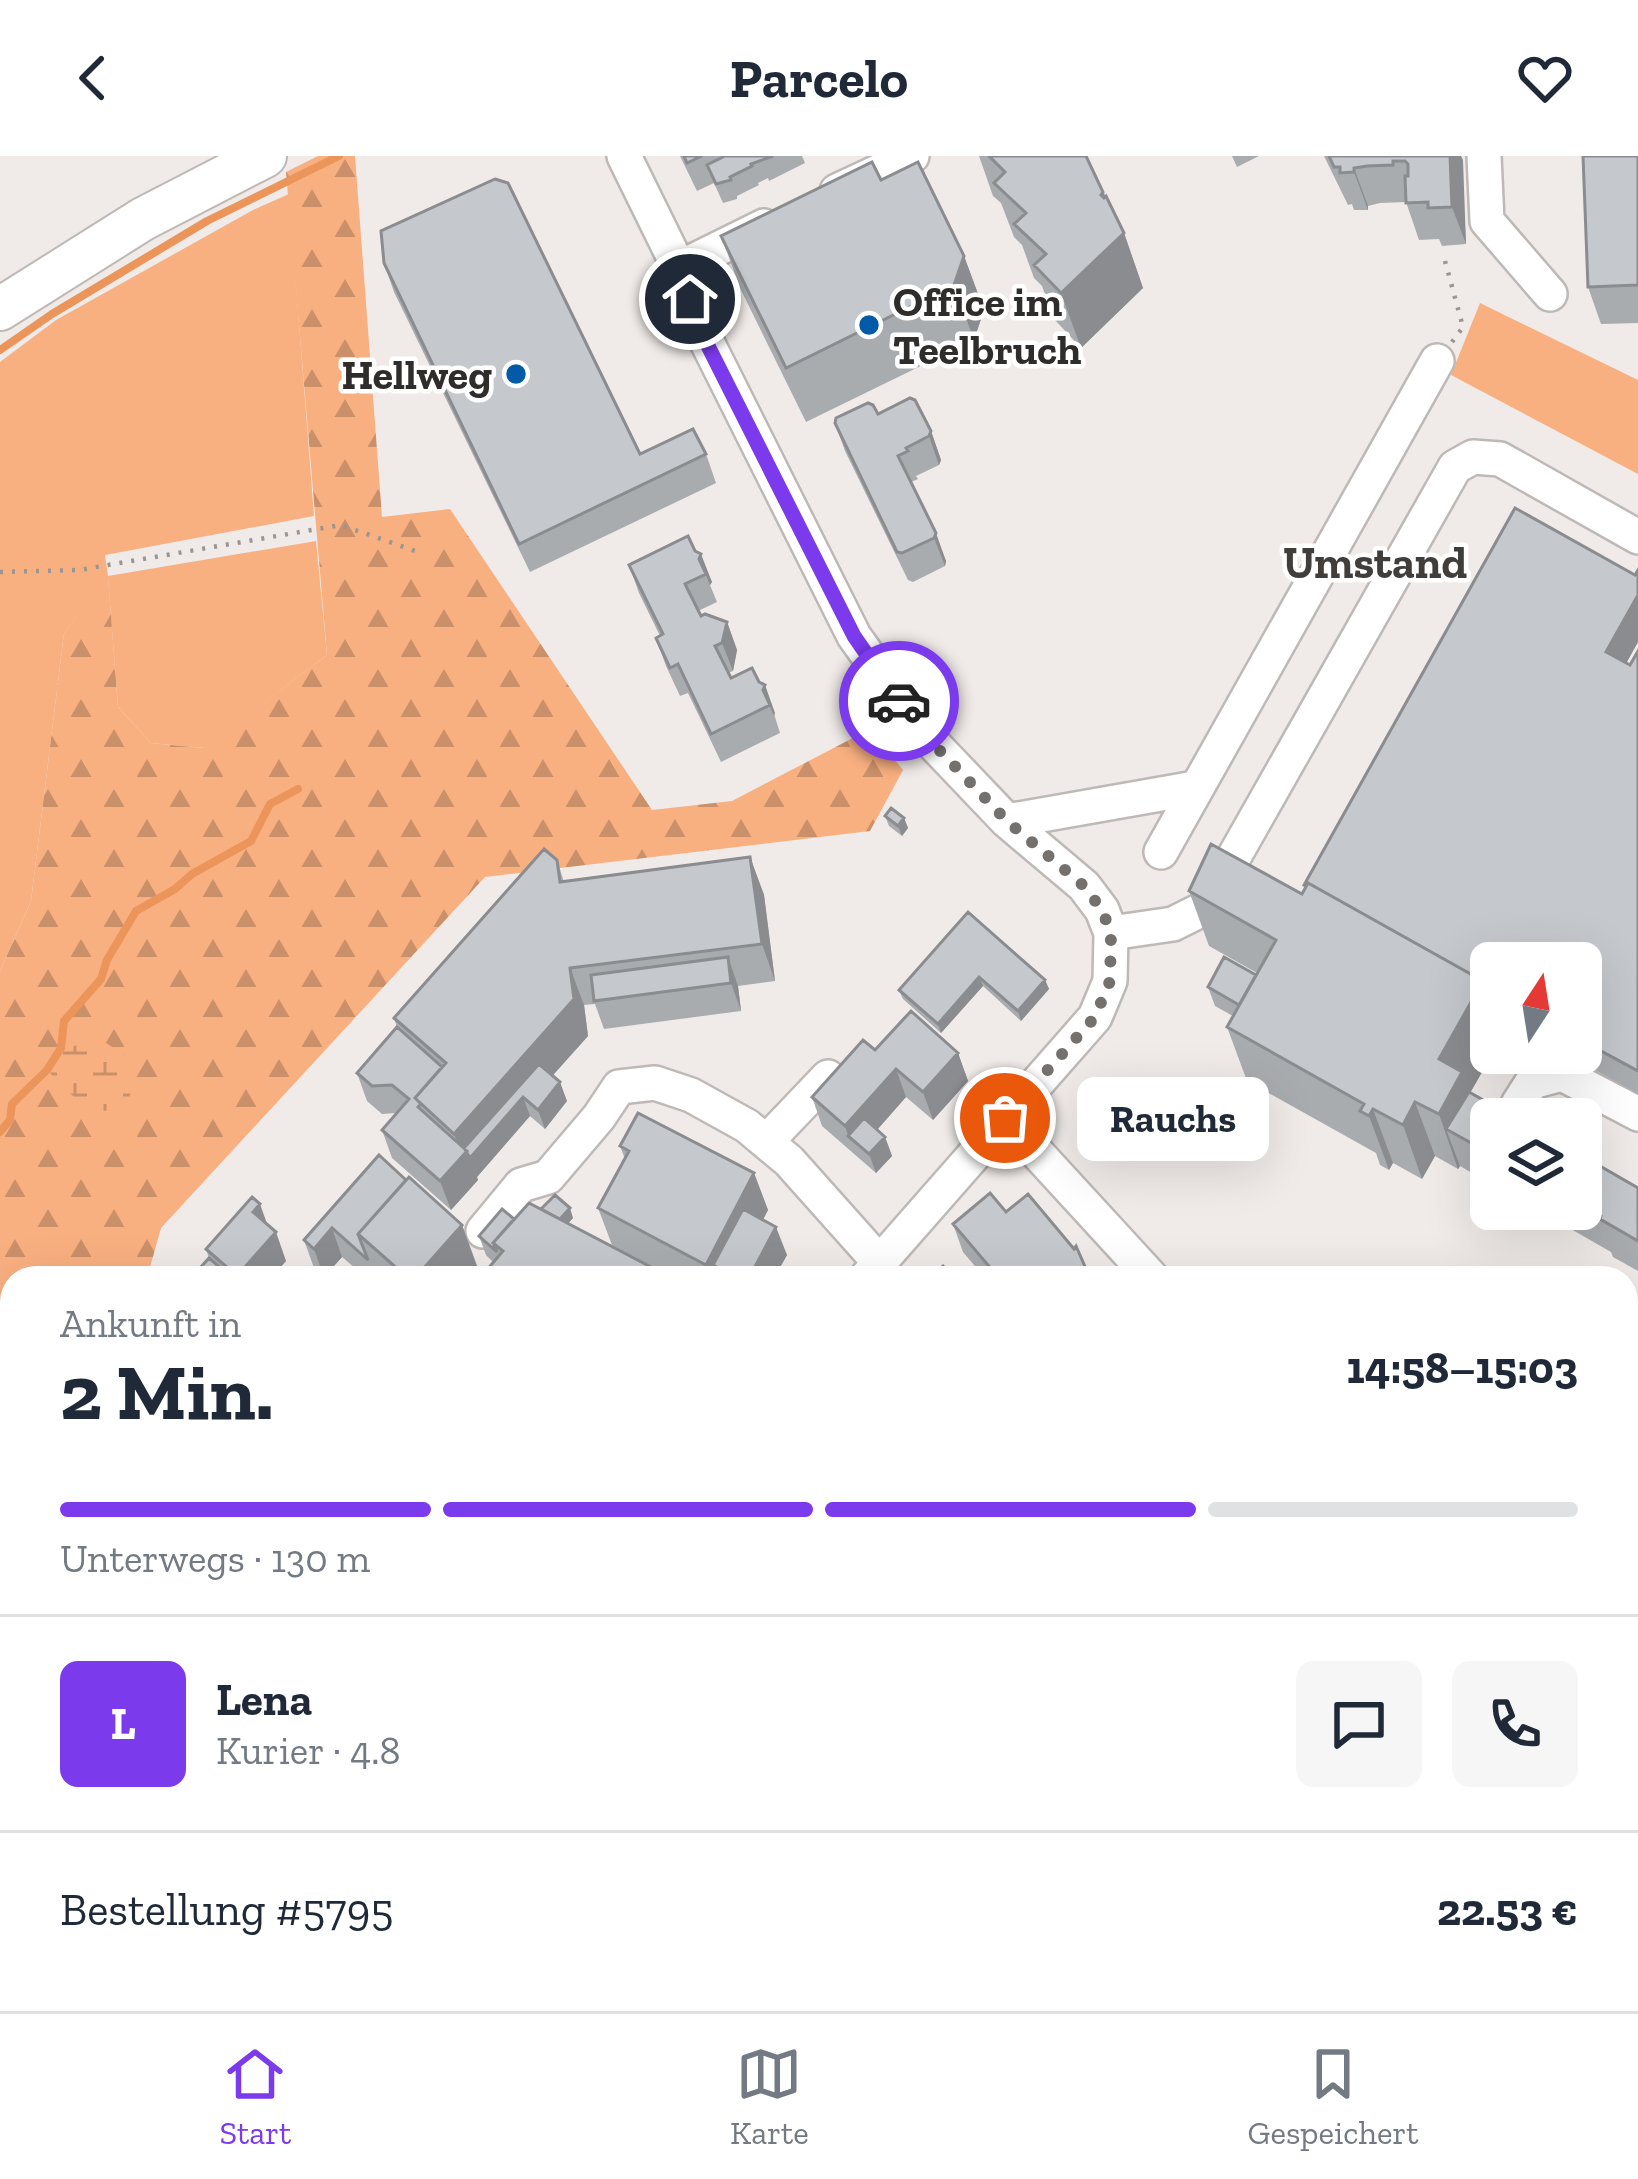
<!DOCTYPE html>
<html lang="de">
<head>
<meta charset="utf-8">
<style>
  :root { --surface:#fff; --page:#f6f6f7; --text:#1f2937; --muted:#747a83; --line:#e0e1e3; --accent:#7c3aed }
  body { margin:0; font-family:"Zilla Slab",serif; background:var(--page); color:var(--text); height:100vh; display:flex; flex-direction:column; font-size:45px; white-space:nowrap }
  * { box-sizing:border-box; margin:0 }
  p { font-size:39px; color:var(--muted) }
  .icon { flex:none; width:66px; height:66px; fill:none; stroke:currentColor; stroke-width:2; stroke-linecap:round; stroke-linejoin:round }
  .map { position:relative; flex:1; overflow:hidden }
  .drawer { position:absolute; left:0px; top:1110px; width:1638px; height:747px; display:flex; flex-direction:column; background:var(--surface); border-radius:36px 36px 0 0; box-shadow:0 12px 48px #0002 }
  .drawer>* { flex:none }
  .needle { width:78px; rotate:12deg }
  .fabs { position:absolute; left:1470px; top:786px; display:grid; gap:24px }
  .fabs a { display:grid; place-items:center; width:132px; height:132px; border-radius:18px; background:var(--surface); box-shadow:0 12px 48px #0002; font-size:60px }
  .pin { position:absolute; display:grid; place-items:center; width:102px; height:102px; color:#fff; margin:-51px; border:6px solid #fff; border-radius:50%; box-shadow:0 3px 12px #0007 }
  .courier { position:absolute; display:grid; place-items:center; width:120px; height:120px; margin:-60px; border:9px solid #7c3aed; border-radius:50%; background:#fff; color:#222; box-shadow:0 3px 15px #0007 }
  .bubble { position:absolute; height:84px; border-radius:18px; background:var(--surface); box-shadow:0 12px 48px #0002; font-size:39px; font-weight:800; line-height:84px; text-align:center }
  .summary em { font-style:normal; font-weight:800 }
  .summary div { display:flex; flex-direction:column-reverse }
  .summary { display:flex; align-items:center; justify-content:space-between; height:204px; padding:0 60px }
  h1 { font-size:78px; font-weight:800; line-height:90px }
  .bar { display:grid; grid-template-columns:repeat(4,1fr); gap:18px 12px; align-content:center; height:144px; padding:0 60px }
  .bar i { height:15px; border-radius:9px; background:var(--line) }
  .bar .current { background:var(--accent) }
  .bar p { grid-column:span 4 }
  .line { display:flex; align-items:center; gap:30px; padding:0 60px; border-top:3px solid var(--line) }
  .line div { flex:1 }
  .round { display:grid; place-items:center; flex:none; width:126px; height:126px; border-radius:18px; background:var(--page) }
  header { display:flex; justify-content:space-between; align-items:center; height:156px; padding:0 60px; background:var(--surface); font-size:54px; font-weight:800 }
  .menu { display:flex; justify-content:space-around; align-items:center; height:168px; border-top:3px solid var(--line); background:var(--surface); font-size:33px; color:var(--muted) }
  .menu a { display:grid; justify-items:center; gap:6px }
  .menu .current { color:var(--accent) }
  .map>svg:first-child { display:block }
</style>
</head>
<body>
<header><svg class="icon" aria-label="back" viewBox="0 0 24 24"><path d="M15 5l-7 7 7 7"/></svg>Parcelo<svg class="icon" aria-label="heart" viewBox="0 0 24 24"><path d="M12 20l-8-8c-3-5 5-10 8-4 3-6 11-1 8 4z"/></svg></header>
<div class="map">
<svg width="1638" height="1855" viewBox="0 0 1638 1855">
  <defs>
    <pattern id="forest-firs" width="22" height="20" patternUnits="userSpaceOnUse" patternTransform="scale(3)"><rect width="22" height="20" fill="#f9b081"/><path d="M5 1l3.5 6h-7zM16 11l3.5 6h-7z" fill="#ca906a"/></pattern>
    <pattern id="wetland-marsh" width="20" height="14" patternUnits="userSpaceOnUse" patternTransform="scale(3)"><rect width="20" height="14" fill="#f9b081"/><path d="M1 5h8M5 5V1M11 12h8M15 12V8" fill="none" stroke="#ca906a"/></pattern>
  </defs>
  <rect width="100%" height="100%" fill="#f0ebe8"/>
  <!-- grass -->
  <path fill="#f9b081" d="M289 38 314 360 105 399 108 420 316 385 327 499 204 592 151 587 118 551 108 422 64 477 31 745 0 815V206L56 164 253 54Z
    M1480 147 1638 224V318L1451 219Z
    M1638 1699V1855H1464L1480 1845H1626V1712Z"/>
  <!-- forest -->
  <path fill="url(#forest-firs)" d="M318 0H355L382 361 450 353 652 654 732 645 870 573 903 614 870 675 485 721 161 1072 147 1122H12V1261L0 1272V815L31 745 64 477 108 420 118 551 151 587 203 592 327 499 286 16Z
    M1638 1455V1699L1626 1712V1466Z
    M1111 1845H1480L1464 1855H1112Z"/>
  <!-- wetland -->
  <path fill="url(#wetland-marsh)" d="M103 885 137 907 127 953 89 956 47 914 61 892Z"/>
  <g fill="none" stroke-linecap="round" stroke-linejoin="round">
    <!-- stream -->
    <path stroke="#ec955b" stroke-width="8" d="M0 194 52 158 207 65 339 0
      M0 976 10 964 12 948 47 914 61 892 64 865 101 823 107 804 136 755 175 733 192 718 251 685 270 648 298 633
      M1626 1679 1638 1665
      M1429 1855 1446 1845"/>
    <defs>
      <path id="minor" d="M624 0 679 112 701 174 854 480 925 579 1007 665 1084 730 1102 754 1111 777 1110 825 1095 861 866 1122
        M1484 0 1487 65 1550 138
        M837 35 912 0
        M679 112 764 70
        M1007 665 1195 632
        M1161 696 1437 205
        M1111 777 1173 768 1205 752 1455 311 1473 301 1500 303 1638 381
        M1005 962 1152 1122
        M1519 963 1518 948 1532 926 1562 918 1638 958
        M767 985 828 921
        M483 1075 521 1029 548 1021 599 961 619 931 655 927 691 939 747 970 789 1005 880 1107
        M0 1789 12 1787"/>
      <path id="major" d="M0 153 143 63 265 0"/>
    </defs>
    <!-- minor casing -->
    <use href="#minor" stroke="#beb9b7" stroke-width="38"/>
    <!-- major casing -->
    <use href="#major" stroke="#beb9b7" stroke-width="46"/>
    <!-- path -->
    <path stroke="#999593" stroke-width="4.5" stroke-dasharray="3 9" stroke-linecap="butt" d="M1445 105 1463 171 1452 186
      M0 416 79 414 341 369 418 396
      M364 1122 365 1121
      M1626 1608 1638 1591
      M1377 1855 1394 1845"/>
    <!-- minor -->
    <use href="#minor" stroke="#fff" stroke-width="33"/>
    <!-- major -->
    <use href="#major" stroke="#fff" stroke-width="42"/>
  </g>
  <!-- wall -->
  <path fill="#a9acaf" d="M680 0H802L805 7 769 25 768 22 758 27 759 29 737 40V43L723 47 714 27 697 35Z
    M979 0H1086L1124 77 1143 132 1081 192 1054 163 1042 130 1034 122 1022 89 1014 81 1001 47 993 40Z
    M1232 0H1259L1237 11Z
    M1324 0H1461L1466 88 1442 90 1439 83 1419 84 1406 46 1380 47 1368 50V54H1354L1352 48 1348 49Z
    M1638 0V167L1601 168 1588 131Z
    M881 24 964 100 984 154 974 184 806 266 741 134 721 80Z
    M384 107 640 298H706L716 327 530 416 394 136Z
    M878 258 931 275 941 304 939 309 916 320 918 323 911 326 946 405 945 410 913 426 908 424 845 295 835 267Z
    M688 380 712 426 710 429 717 446 698 455 701 460 727 466 737 494 733 515 728 517 731 522 765 529 780 577 721 606 688 537 680 540 666 510 656 482 660 480 639 437 629 409Z
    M1638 486 1626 507 1630 509 1638 495V938L1565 897H1581V807H1491V897H1493L1470 937 1491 963V1028L1460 1010 1458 1013 1435 1000 1422 1023 1393 1007 1389 1014 1380 1009 1376 997 1247 925 1227 871 1233 860 1215 850 1208 831 1256 819 1257 817 1209 790 1189 735 1302 738 1305 732 1304 729Z
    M885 660 904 662 908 672 902 680 889 670Z
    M750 701 764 739 775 825 738 830 741 855 604 873 595 848 584 849 588 880 553 919 567 945 545 973 530 960 477 1021 478 1024 451 1054 392 1002 382 974 396 957 382 958 367 945 357 917 397 871 394 862 557 704 564 726Z
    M968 756 1045 824 1049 833 1021 865 983 830 941 877 903 843 899 834Z
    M875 894 958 897 968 925 933 964 906 941 877 974 885 981 892 1000 876 1017 822 970 812 941Z
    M620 990 754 1017 768 1054 763 1064 787 1099 774 1122H674L612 1089 598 1052 625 1003Z
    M1581 999 1638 1032V1115L1613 1101 1611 1096 1536 1053H1581Z
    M406 1024 462 1069 481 1120 493 1106 486 1099 479 1080 541 1053 573 1062 568 1067 672 1122H367L342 1101 324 1121 314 1112 304 1084Z
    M1006 1056 1090 1122H985L963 1096 953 1068Z
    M267 1069 286 1105 271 1122H191L209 1102 206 1093Z
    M0 1432 12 1434V1523L0 1521Z
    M12 1796V1845H104V1848L64 1854 61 1847 43 1849 44 1855H0V1798Z
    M285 1845H328L329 1855H289Z
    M536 1845H630L579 1855H540Z
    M714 1845H738L734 1854Z
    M987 1845H1041L1042 1855H990Z"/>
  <!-- shaded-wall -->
  <path fill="#8a8c8f" d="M1450 0H1461L1463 4 1466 88 1452 51Z
    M1354 12 1368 50V54L1354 16Z
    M1103 36 1120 81 1124 77 1143 132 1081 192 1061 137 1101 39Z
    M964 100 984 154 974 184 954 129Z
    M931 275 941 304 939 309 929 280Z
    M936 377 946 405 945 410 934 382Z
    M701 398 712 426 710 429 699 403Z
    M1638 439V486L1617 524 1606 496Z
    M727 466 737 494 733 515 722 487Z
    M765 529 775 557 774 560 763 534Z
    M904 662 908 672 902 680 898 670Z
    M750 701 764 739 775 825 762 788Z
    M728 801 738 830 741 855 731 827Z
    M570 812 584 849 588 880 529 946 523 941 530 960 477 1021 478 1024 451 1054 440 1025 461 996 454 978Z
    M979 821 983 830 941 877 938 868Z
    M1045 824 1049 833 1021 865 1018 855Z
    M1483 825 1491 848V897H1493L1470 937 1446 973 1460 1010 1458 1013 1439 958V903Z
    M958 897 968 925 933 964 923 936Z
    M896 913 906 941 861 992 848 980 845 970Z
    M560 926 567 945 545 973 538 954Z
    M1415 946 1435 1000 1422 1023 1403 969Z
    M1373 953 1393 1007 1389 1014 1369 960Z
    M885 981 892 1000 876 1017 869 998Z
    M754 1017 768 1054 733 1120 713 1109 718 1122H710L706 1109Z
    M260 1048 270 1076 253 1056Z
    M570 1052 573 1062 562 1074 559 1064Z
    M462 1069 481 1122H415Z
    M776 1071 787 1099 774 1122H749Z
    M332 1072 342 1101 324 1121 314 1093Z
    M276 1076 286 1105 271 1122H238L237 1120Z"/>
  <!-- building -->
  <path fill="#c5c8cc" stroke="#8a8c8f" stroke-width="3" d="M684 0H702L687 7Z
    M725 0H773L751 8 752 10 730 21 731 24 716 28 707 9Z
    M989 0H1086L1103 36 1101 39 1104 42 1106 40 1124 77 1061 137 1034 109 1046 98 1014 68 1026 57 994 27 1005 16Z
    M1329 0H1450L1452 51 1428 52V46L1406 47 1405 20H1408V8L1405 5H1393V9L1367 10 1354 12V16L1340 17V11H1334Z
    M1583 0H1638V129L1588 131Z
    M872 6 881 24 918 6 964 100 954 129 786 212 721 80Z
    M495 23 508 27 640 298 693 273 706 298 519 388 384 107 381 75Z
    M910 242 915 244 931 275 929 280 906 292 908 295 898 300 936 377 934 382 902 397 897 396 835 267 836 262 868 247 873 249 878 258Z
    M1515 352 1635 419 1638 414V439L1606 496 1630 509 1638 495V915L1581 884V807H1491V833L1484 830 1483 825 1308 727 1306 730 1304 729Z
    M688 380 695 395 701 398 699 403 706 418 685 428 701 460 705 458 727 466 722 487 715 490 731 522 752 512 759 526 765 529 763 534 770 549 711 578 678 508 670 512 656 482 663 478 629 409Z
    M891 652 904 662 898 670 885 660Z
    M1211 688 1302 738 1308 727 1483 825 1439 903 1462 916 1439 958 1415 946 1403 969 1373 953 1369 960 1360 955 1364 948 1227 871 1276 784 1189 735Z
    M544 693 557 704 560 726 750 701 762 788 570 812 574 843 454 978 415 942 446 907 394 862Z
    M968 756 1045 824 1018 855 979 821 938 868 899 834Z
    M728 801 731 827 594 845 591 819Z
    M1224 801 1256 819 1239 849 1208 831Z
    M911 855 958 897 923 936 896 913 845 970 812 941 863 884 875 894Z
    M397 871 442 911 415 942 421 948 418 951 467 995 440 1025 382 974 409 943 392 929 372 930 357 917Z
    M539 908 560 926 538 954 523 941 470 1002 464 992Z
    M1469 936 1517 963H1491V998L1446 973Z
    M638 957 754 1017 706 1109 598 1052 629 995 620 990Z
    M864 962 885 981 869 998 848 980Z
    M379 999 406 1024 358 1078 368 1104 332 1072 314 1093 304 1084Z
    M1581 999 1638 1032V1085L1600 1063 1601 1060 1581 1049Z
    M409 1021 462 1069 415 1122H408L358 1078Z
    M990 1037 1006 1056 1028 1038 1074 1093 1076 1090 1090 1122H999L953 1068Z
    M555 1039 570 1052 560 1063 541 1053Z
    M252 1041 260 1048 253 1056 276 1076 237 1120 206 1093Z
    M529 1047 672 1122H480L503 1095 493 1087Z
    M502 1053 514 1063 493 1087 497 1096 479 1080Z
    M743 1053 776 1071 749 1122H737L713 1109Z
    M209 1102 232 1122H191Z
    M943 1110 953 1122H928Z
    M0 1432 12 1434 8 1469 12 1470V1506L0 1504Z
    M12 1796V1843L0 1845V1798Z
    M642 1847 643 1855H622V1850Z"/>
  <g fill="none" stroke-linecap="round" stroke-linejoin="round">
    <!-- done -->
    <path stroke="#73706e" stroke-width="12" stroke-dasharray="0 21.6" d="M899 545 925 579 1007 665 1084 730 1102 754 1111 777 1110 825 1095 861 1005 962"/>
    <!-- route -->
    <path stroke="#7c3aed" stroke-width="15" d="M690 143 700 174 854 480 899 545"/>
  </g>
  <!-- markers -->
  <g fill="#035aa8" stroke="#fff" stroke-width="4.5">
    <circle cx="869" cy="169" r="12"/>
    <circle cx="516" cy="218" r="12"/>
  </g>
  <g text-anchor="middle" stroke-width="9" stroke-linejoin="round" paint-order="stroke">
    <!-- poi labels -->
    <g font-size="42" font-weight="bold" fill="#2f2d2c" stroke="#fff" text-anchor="start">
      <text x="893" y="160">Office im<tspan x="893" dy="48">Teelbruch</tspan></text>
      <text x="492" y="233" text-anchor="end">Hellweg</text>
    </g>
    <!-- neighbourhood labels -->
    <g font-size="45" font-weight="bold" fill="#413d3b" stroke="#fff">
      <text x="1375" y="422">Umstand</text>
    </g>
  </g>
</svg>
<div class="fabs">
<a><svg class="needle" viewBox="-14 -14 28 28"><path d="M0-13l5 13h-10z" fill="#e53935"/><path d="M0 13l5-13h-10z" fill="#747a83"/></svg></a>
<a><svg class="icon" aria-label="layers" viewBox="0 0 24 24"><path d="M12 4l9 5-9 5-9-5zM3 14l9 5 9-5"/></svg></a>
</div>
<div class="pin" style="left:1005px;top:962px;background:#ea580c"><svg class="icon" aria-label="bag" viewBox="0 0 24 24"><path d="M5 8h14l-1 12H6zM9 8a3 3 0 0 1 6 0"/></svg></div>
<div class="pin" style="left:690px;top:143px;background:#1f2937"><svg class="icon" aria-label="home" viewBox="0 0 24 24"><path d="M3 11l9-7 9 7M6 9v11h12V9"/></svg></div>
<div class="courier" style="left:899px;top:545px"><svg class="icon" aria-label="car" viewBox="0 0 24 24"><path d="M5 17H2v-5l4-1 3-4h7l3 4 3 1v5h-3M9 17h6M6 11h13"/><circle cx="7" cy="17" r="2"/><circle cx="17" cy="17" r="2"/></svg></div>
<div class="bubble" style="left:1077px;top:921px;width:192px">Rauchs</div>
<section class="drawer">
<div class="summary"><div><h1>2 Min.</h1><p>Ankunft in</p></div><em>14:58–15:03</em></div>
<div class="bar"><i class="current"></i><i class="current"></i><i class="current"></i><i></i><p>Unterwegs · 130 m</p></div>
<div class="line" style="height:216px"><b class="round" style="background:var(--accent);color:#fff">L</b><div><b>Lena</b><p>Kurier · 4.8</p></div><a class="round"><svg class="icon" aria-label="chat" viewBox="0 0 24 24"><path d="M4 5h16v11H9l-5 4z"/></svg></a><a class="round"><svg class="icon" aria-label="phone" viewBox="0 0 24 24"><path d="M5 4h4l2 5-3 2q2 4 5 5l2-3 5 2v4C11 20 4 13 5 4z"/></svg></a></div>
<div class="line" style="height:156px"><div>Bestellung #5795</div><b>22.53 €</b></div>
</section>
</div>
<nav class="menu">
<a class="current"><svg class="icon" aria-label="home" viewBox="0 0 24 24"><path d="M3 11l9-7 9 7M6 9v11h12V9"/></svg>Start</a>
<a><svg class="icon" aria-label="map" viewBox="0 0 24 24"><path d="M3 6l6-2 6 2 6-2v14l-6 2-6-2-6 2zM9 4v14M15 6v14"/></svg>Karte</a>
<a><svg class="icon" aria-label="saved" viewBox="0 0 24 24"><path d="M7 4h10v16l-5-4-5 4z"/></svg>Gespeichert</a>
</nav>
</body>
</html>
